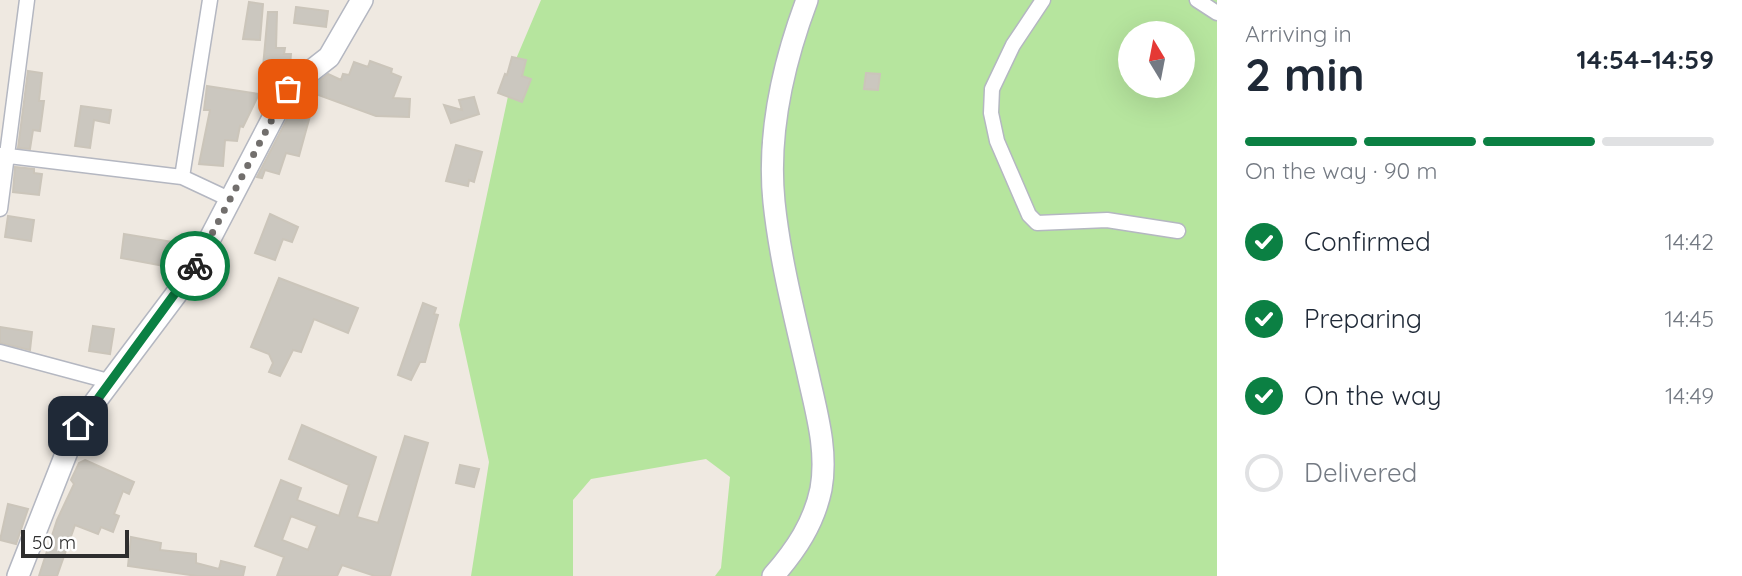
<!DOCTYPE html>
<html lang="en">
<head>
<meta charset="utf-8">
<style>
  :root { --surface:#fff; --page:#f2f2f3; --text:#1f2937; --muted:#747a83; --line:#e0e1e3; --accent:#0b8043 }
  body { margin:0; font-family:Quicksand,sans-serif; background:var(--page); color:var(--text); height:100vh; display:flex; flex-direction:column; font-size:26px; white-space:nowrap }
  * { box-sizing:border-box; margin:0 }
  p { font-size:23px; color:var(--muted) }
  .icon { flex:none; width:38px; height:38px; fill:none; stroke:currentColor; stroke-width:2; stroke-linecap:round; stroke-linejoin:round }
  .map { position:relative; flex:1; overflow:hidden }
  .panel { display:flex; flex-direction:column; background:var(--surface); width:525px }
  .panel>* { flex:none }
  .needle { width:46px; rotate:350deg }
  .buttons { position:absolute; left:1118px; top:21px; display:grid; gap:14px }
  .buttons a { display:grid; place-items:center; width:77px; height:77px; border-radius:50%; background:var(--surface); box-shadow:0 7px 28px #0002; font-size:35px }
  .scale { position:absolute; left:21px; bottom:18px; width:108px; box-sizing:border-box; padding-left:7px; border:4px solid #2e2e2e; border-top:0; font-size:19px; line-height:24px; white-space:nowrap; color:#2e2e2e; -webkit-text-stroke:5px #fff; paint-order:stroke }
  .pin { position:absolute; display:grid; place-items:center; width:60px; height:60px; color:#fff; margin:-30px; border-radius:14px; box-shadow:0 4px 10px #0006 }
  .courier { position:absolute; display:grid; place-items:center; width:70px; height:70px; margin:-35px; border:5px solid #0b8043; border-radius:50%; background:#fff; color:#222; box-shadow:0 2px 9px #0007 }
  .overview em { font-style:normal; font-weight:700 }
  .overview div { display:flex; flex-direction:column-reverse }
  .overview { display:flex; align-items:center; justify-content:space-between; height:119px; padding:0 28px }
  h1 { font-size:46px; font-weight:700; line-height:52px }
  .bar { display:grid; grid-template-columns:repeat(4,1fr); gap:10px 7px; align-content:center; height:84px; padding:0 28px }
  .bar i { height:9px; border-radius:5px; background:var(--line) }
  .bar .current { background:var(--accent) }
  .bar p { grid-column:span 4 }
  ol { padding:0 28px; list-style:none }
  li { display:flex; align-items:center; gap:21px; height:77px }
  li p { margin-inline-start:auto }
  li .icon { padding:7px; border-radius:50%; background:var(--accent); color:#fff; stroke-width:4 }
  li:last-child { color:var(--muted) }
  li i { width:38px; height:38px; border:4px solid var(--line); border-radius:50% }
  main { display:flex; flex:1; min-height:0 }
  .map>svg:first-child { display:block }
</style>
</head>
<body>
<main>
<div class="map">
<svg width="1217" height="576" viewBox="0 0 1217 576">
  <rect width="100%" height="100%" fill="#efe9e1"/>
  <!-- green -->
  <path fill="#b6e59e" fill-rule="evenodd" d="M541 0H1217V576H715L721 568 730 477 706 459 591 479 573 500V576H471L489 462 459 325 516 59ZM1130 33H1183V86H1130Z"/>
  <!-- building -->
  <path fill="#cbc7bf" stroke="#cbc5ba" stroke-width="2" fill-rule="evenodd" d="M249 2 263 4 260 40 243 39Z
    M296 7 328 11 326 27 294 23Z
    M268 12H277L276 48H285L284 54H291L290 66 263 67Z
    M512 57 526 60 522 76 531 79 522 102 498 93 505 74 507 75Z
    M370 61 392 69 391 73 401 77 393 98 410 99 409 117 376 116 316 94 299 156 286 153 279 174 265 170 262 178 257 177 298 98 311 88 316 89 319 81 328 74 341 80 343 74 349 75 354 62 368 67Z
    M28 71 42 73 39 101H44L40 131 33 130 30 149 18 148Z
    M866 73 880 74 878 90 864 89Z
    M207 86 259 94 243 127 240 126 237 141 225 140 223 166 199 164 210 110H204Z
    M474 97 479 114 451 123 444 105 462 110 459 100Z
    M81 106 111 110 109 123 94 120 90 148 75 146Z
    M456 145 482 152 474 182 469 180 468 186 446 181Z
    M15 167 34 169V173L42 174 39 195 13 192Z
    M270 214 298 227 292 242 283 239 275 260 255 253Z
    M8 216 34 220 31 241 5 237Z
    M124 234 179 243 175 268 121 258Z
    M279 278 358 308 348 333 314 319 301 352 293 350 280 376 269 372 273 363 269 354 251 347Z
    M423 303 436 308 434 314 438 315 425 362H420L411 380 398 375Z
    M93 326 114 329 110 354 89 351Z
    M0 327 32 332 30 350 0 343Z
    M302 425 376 457 357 517 378 523 405 436 428 443 390 576H375L342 565 337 576H277L284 557 255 546 281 480 301 488 297 500 339 516 349 485 289 459ZM291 516 317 526 308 550 282 540Z
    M85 460 134 482 129 494 123 491 114 514 119 516 113 532 101 527 98 534 75 525 57 576H39L57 520 74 484 71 480 79 463Z
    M460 465 479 469 474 487 456 483Z
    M8 504 28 509 16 544 0 540Z
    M131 537 161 543 160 550 196 554V563L219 569 221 561 245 567 243 576H197L128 566Z"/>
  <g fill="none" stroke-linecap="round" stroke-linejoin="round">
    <defs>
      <path id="street" d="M1043 0 1013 45 992 89 991 113 997 141 1029 215 1037 223 1107 220 1178 231
        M1197 0 1217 13
        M0 155 182 177 229 199
        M182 177 210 0
        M0 209 27 0
        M0 352 112 382"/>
      <path id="secondary" d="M18 576 77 426 192 273 288 89 329 57 362 0
        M773 576C796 550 814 523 821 489 828 450 816 411 808 374 795 317 780 260 774 202 767 133 783 64 807 0"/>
    </defs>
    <!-- street casing -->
    <use href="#street" stroke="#b4b7c1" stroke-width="17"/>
    <!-- secondary casing -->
    <use href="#secondary" stroke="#b4b7c1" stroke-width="24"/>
    <!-- street -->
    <use href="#street" stroke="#fff" stroke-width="14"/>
    <!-- secondary -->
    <use href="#secondary" stroke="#fff" stroke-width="21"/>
  </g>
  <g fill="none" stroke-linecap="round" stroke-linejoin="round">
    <!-- done -->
    <path stroke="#726f6d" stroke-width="7" stroke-dasharray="0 12.6" d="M195 266 288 89"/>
    <!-- route -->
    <path stroke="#0b8043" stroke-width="9" d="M78 426 195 266"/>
  </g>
</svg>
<div class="buttons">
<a><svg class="needle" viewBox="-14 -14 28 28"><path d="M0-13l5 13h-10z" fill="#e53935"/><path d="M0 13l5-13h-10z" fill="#747a83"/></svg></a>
</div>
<div class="scale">50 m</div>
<div class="pin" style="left:288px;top:89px;background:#ea580c"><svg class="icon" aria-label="bag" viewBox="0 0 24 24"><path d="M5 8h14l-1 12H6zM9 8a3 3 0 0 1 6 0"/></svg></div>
<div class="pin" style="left:78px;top:426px;background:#1f2937"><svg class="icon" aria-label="home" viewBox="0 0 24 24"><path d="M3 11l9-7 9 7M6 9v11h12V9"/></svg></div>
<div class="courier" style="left:195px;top:266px"><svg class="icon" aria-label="bike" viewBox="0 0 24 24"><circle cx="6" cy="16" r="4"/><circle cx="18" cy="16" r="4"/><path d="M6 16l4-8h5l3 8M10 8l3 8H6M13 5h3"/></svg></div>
</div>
<section class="panel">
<div class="overview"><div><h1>2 min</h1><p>Arriving in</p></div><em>14:54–14:59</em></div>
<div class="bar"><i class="current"></i><i class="current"></i><i class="current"></i><i></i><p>On the way · 90 m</p></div>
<ol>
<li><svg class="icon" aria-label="check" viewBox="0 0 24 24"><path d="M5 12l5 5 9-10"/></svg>Confirmed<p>14:42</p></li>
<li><svg class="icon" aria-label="check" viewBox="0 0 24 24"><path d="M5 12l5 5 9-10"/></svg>Preparing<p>14:45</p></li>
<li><svg class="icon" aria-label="check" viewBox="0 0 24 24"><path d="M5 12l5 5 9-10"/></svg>On the way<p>14:49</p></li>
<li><i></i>Delivered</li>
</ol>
</section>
</main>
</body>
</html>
